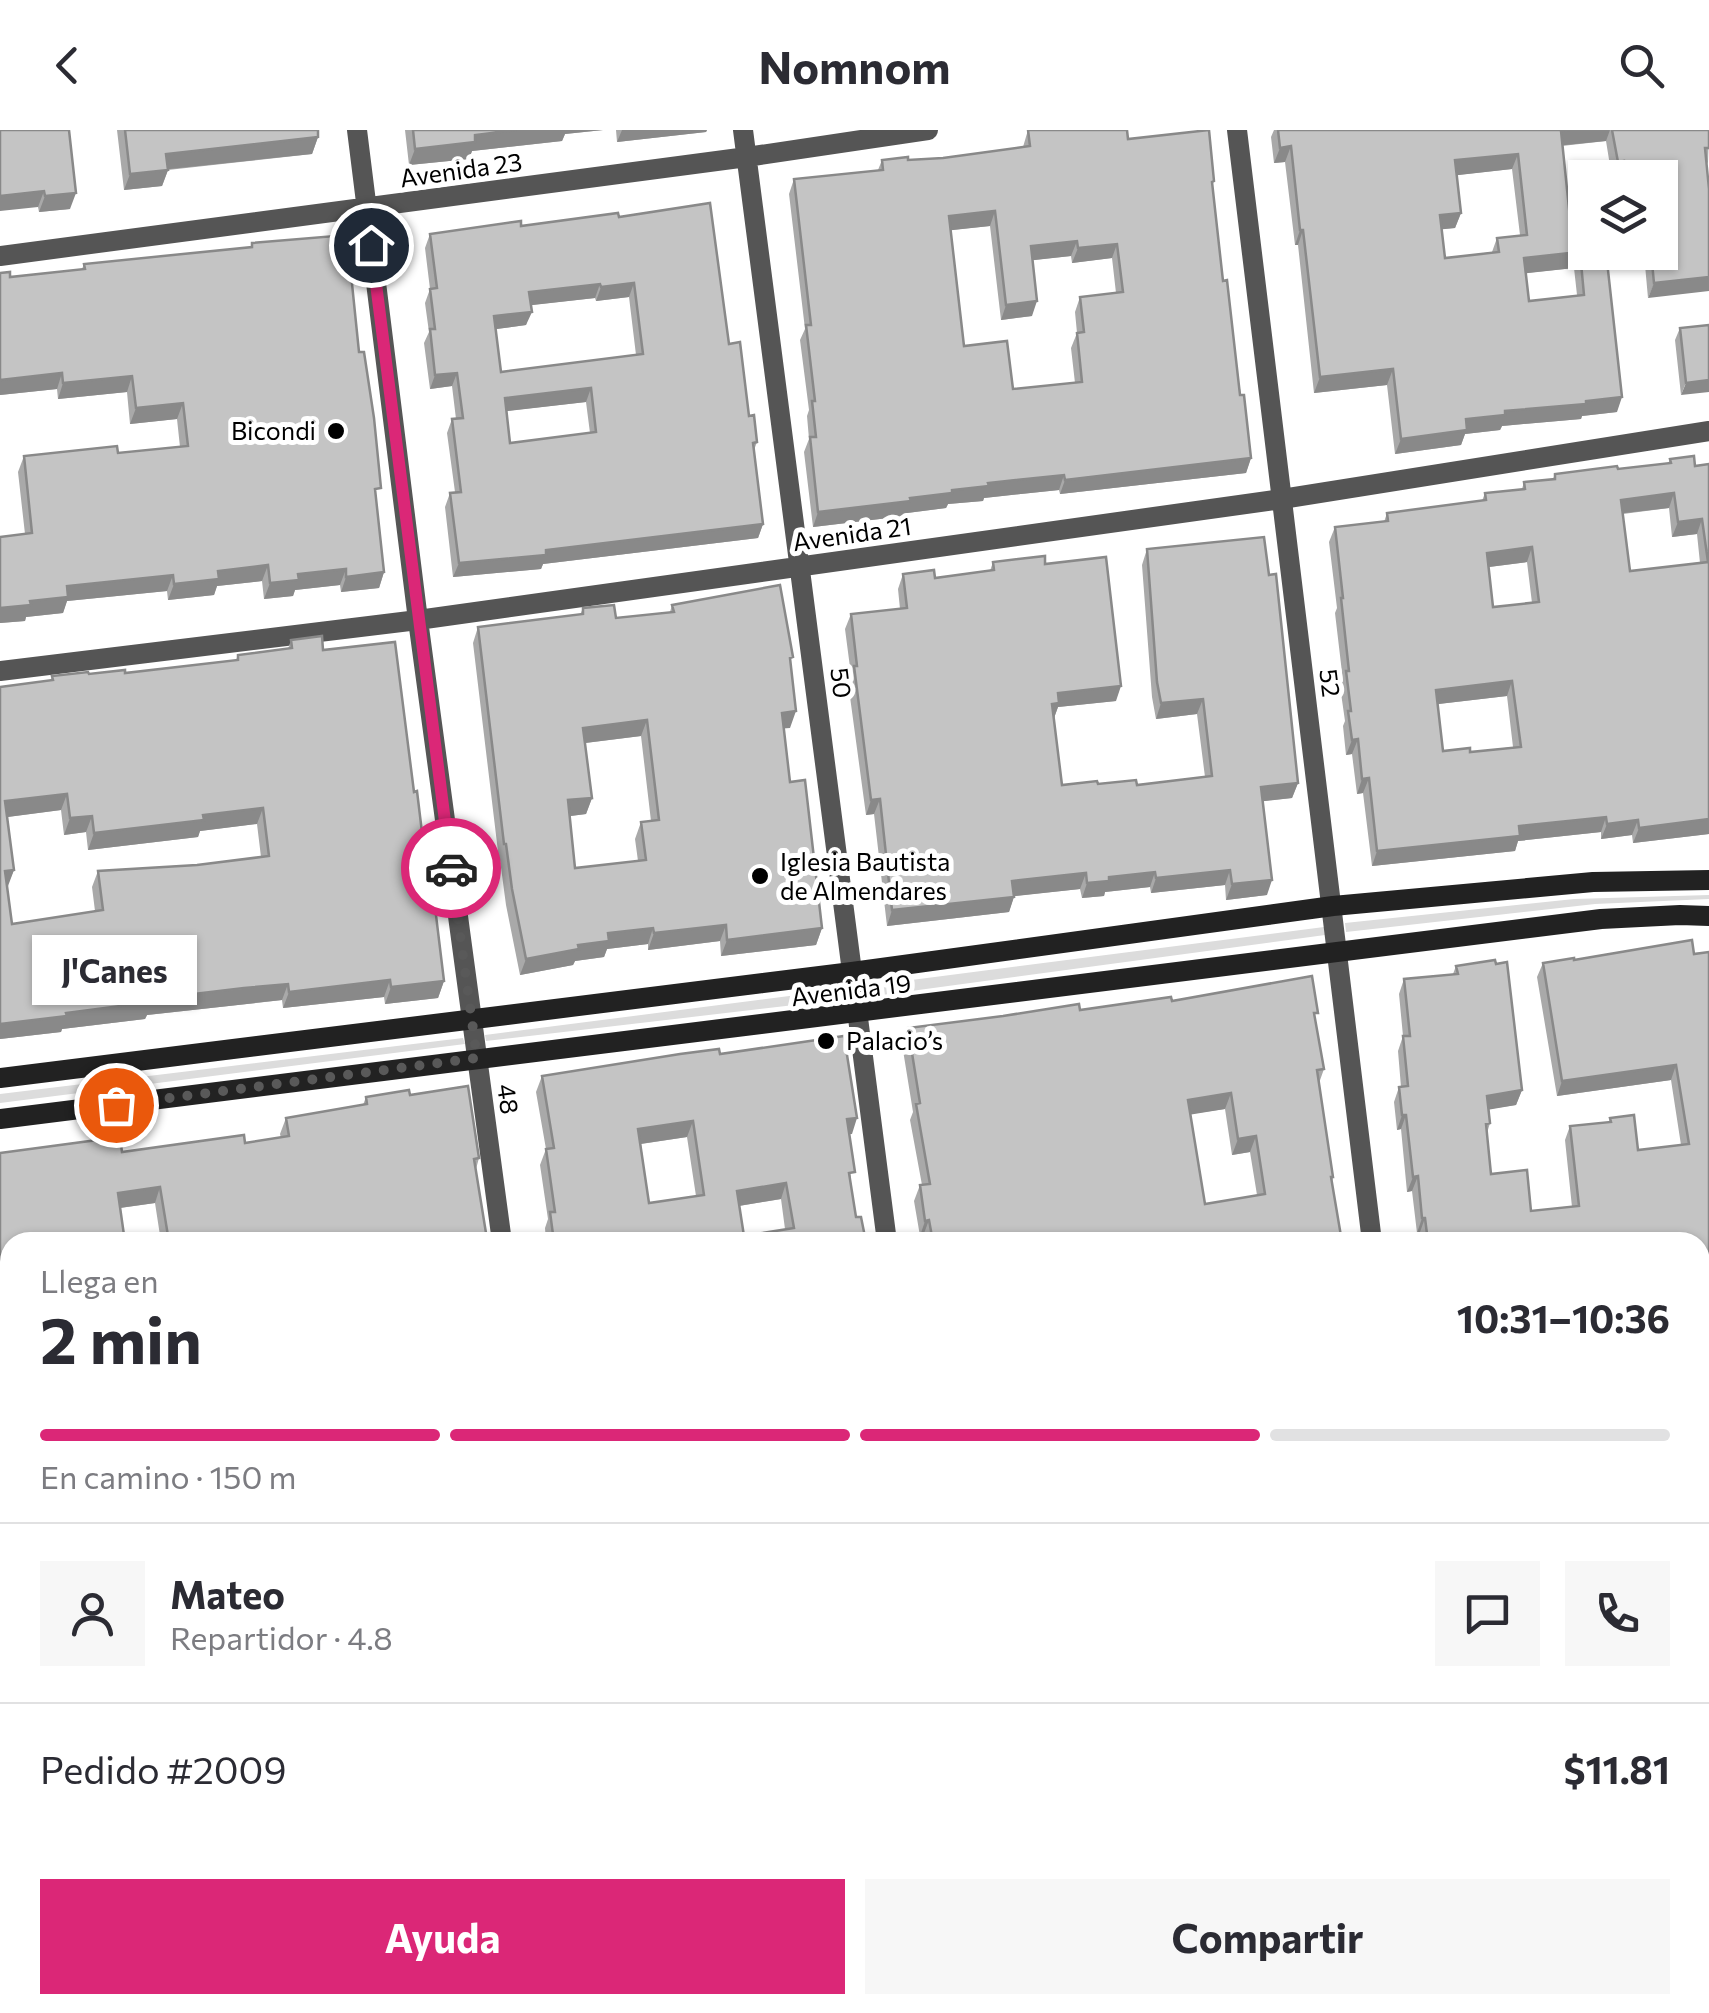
<!DOCTYPE html>
<html lang="es">
<head>
<meta charset="utf-8">
<style>
  :root { --surface:#fff; --page:#f7f7f7; --text:#2b2b33; --muted:#7c7c81; --line:#e1e1e2; --accent:#db2777 }
  body { margin:0; font-family:Commissioner,sans-serif; background:var(--page); color:var(--text); height:100vh; display:flex; flex-direction:column; font-size:38px; white-space:nowrap }
  * { box-sizing:border-box; margin:0 }
  p { font-size:32px; color:var(--muted) }
  .icon { flex:none; width:55px; height:55px; fill:none; stroke:currentColor; stroke-width:2; stroke-linecap:round; stroke-linejoin:round }
  .map { position:relative; flex:1; overflow:hidden }
  .side { position:absolute; left:0px; top:1102px; width:1710px; height:782px; display:flex; flex-direction:column; background:var(--surface); border-radius:30px 30px 0 0; box-shadow:0 2px 8px #0004 }
  .side>* { flex:none }
  .buttons { position:absolute; left:1568px; top:30px; display:grid; gap:20px }
  .buttons a { display:grid; place-items:center; width:110px; height:110px; border-radius:0px; background:var(--surface); box-shadow:0 2px 8px #0004; font-size:50px }
  .pin { position:absolute; display:grid; place-items:center; width:85px; height:85px; color:#fff; margin:-42px; border:5px solid #fff; border-radius:50%; box-shadow:0 2px 10px #0007 }
  .courier { position:absolute; display:grid; place-items:center; width:100px; height:100px; margin:-50px; border:8px solid #db2777; border-radius:50%; background:#fff; color:#222; box-shadow:0 2px 12px #0007 }
  .bubble { position:absolute; height:70px; border-radius:0px; background:var(--surface); box-shadow:0 2px 8px #0004; font-size:32px; font-weight:700; line-height:70px; text-align:center }
  .head em { font-style:normal; font-weight:700 }
  .head div { display:flex; flex-direction:column-reverse }
  .head { display:flex; align-items:center; justify-content:space-between; height:170px; padding:0 40px }
  h1 { font-size:65px; font-weight:700; line-height:75px }
  .bar { display:grid; grid-template-columns:repeat(4,1fr); gap:15px 10px; align-content:center; height:120px; padding:0 40px }
  .bar i { height:12px; border-radius:8px; background:var(--line) }
  .bar .active { background:var(--accent) }
  .bar p { grid-column:span 4 }
  .line { display:flex; align-items:center; gap:25px; padding:0 40px; border-top:2px solid var(--line) }
  .line div { flex:1 }
  .round { display:grid; place-items:center; flex:none; width:105px; height:105px; border-radius:0px; background:var(--page) }
  .primary-button { display:flex; gap:20px; margin-top:auto; padding:20px 40px }
  .primary-button a { flex:1; height:115px; border-radius:0px; background:var(--accent); color:#fff; font-size:40px; font-weight:700; line-height:115px; text-align:center }
  .primary-button a+a { background:var(--page); color:var(--text) }
  header { display:flex; justify-content:space-between; align-items:center; height:130px; padding:0 40px; background:var(--surface); font-size:45px; font-weight:700 }
  .map>svg:first-child { display:block }
</style>
</head>
<body>
<header><svg class="icon" aria-label="back" viewBox="0 0 24 24"><path d="M15 5l-7 7 7 7"/></svg>Nomnom<svg class="icon" aria-label="search" viewBox="0 0 24 24"><circle cx="10" cy="10" r="6"/><path d="M15 15l6 6"/></svg></header>
<div class="map">
<svg width="1709" height="1883" viewBox="0 0 1709 1883">
  <rect width="100%" height="100%" fill="#fff"/>
  <!-- green -->
  <path fill="#dcdcdc" d="M1709 765V769L1595 774 1346 802 1345 793 1574 769Z
    M1324 797 1325 805 867 867 865 856Z
    M844 859 846 869 486 911 485 905Z
    M463 908 465 914 0 973V964Z
    M10 1387V1788L0 1789V1389Z"/>
  <g fill="none" stroke-linecap="round" stroke-linejoin="round">
    <!-- street -->
    <path stroke="#555" stroke-width="20" d="M357 0 418 490 502 1112
      M743 0 887 1112
      M1237 0 1372 1112
      M0 126 747 27 928 0
      M0 541 418 490 1282 369 1709 301
      M1700 1167 1709 1165
      M0 1389 10 1387
      M1700 1782 1709 1786
      M0 1789 10 1788
      M0 1829 7 1883
      M604 1875 605 1883
      M983 1875 984 1883"/>
    <!-- secondary -->
    <path stroke="#222" stroke-width="20" d="M0 948 852 842 1333 776 1593 752 1709 750
      M0 989C534 922 1068 858 1601 789L1680 785 1709 786
      M1700 1267 1709 1248
      M1414 1883 1418 1875"/>
  </g>
  <!-- wall -->
  <path fill="#a9a9a9" fill-rule="evenodd" d="M0 0 70 79 39 82 38 77Z
    M117 0H318V7L312 24 168 40 162 56 124 60Z
    M405 0H603L565 4 562 11 472 21 469 29 409 35Z
    M616 0H707L706 2 617 12Z
    M1028 0 1128 9 1214 51 1212 56 1223 151 1251 328 1246 343 1060 364 1059 360 984 368 983 371 948 374 946 378 907 383 905 386 813 397 804 322 809 309 807 286 809 280 800 210 805 199 789 64 794 49 878 40 882 30H908L943 28 1023 17ZM990 96 1001 190 1032 186 1033 130 1071 126 1072 133 1112 128 1116 163 1080 167 1075 182 1077 203 1071 218 1075 253 1013 259 964 216 951 100Z
    M1274 0H1709L1708 32 1648 168 1644 124 1607 128 1617 282 1582 286 1581 289 1502 296 1500 300 1465 304 1461 315 1395 324 1387 255 1314 263 1298 115H1295L1285 32 1274 33 1271 7ZM1606 11 1612 48H1660V122H1585L1570 88 1562 16ZM1512 39 1520 105 1497 108 1492 122 1445 128 1442 99 1455 98 1461 83 1457 45ZM1574 138 1577 165 1529 171 1526 143Z
    M619 87 729 214 757 312 754 320 763 394 758 408 543 434 541 439 453 447 445 377 450 363 455 362 447 303 452 289H456L452 256 430 259 424 213 429 202 425 173 430 159 425 118 430 104ZM629 167 636 225 501 242 496 199 526 195 531 175 595 168 596 171ZM586 272 590 303 510 313 506 281Z
    M252 113 359 222 384 442 379 458 341 462 340 455 295 460 293 466 264 469 262 451 217 456 214 465 168 470 167 461 67 471 63 483 26 487 25 491 0 493V407L25 404 18 342 24 326 118 323 180 317 177 289 130 294 127 262 58 269 57 259 0 265V143L10 147 82 139 84 134 250 118Z
    M1709 195 1681 265 1675 210 1680 198Z
    M1670 329 1695 336 1709 334V704L1633 713 1632 705 1601 709V702L1518 711 1515 721 1372 736 1363 663 1357 664 1352 624 1346 625 1343 596 1345 591 1340 556 1343 551 1335 483 1337 478 1329 412 1335 397 1384 392 1387 383 1482 371 1485 363 1522 359 1524 352 1553 349 1555 344 1668 334ZM1669 378 1672 407 1697 404 1700 433 1630 441 1623 384ZM1527 432 1532 473 1493 477 1489 437ZM1507 566 1513 617 1470 622 1443 621 1438 574Z
    M1147 419 1298 653 1292 668 1263 671 1267 765 1226 770 1225 755 1151 763 1150 757 1105 762 1104 766 1082 768 1080 759 1014 766 1009 782 887 796 874 684 866 685 848 552 851 545 845 499 851 484 900 479 898 459 903 444 935 448 990 441 993 432 1045 434 1116 571 1058 577 1054 588 1062 655H1137L1205 647 1197 584 1156 589 1152 567 1142 435Z
    M672 475 791 534 790 598H784L790 652 822 798 816 815 721 826 720 811 648 820V814L607 819 604 827 575 831 573 835 520 845 506 775 500 730H499L473 513 478 497 580 485 583 478 616 488 670 482ZM641 606 651 691 641 692 635 709 638 731 575 738 570 686 586 684 592 668 585 613Z
    M291 510 323 520 414 662 431 777 444 851 438 868 385 874 384 867 283 878 282 870 238 875 147 885 145 889 62 899 61 902 0 909V557L51 550 52 546 125 543 236 530 238 525 288 519ZM61 680 64 705 86 702 88 720 198 707 200 701 257 694 261 727 197 735 98 741 92 757 95 781 12 794 7 756 14 740 7 687Z
    M1709 822V1149L1700 1150V1112H1421L1420 1102 1417 1103 1412 1061 1407 1062 1401 999 1397 1000 1394 972 1399 957H1401L1398 921 1403 906 1399 864 1404 849 1453 844 1456 836 1522 960 1516 975 1489 979 1490 993 1487 1003 1491 1044 1531 1081 1572 1077 1565 1010 1570 996 1609 992 1610 988 1638 1020 1681 1015 1671 950 1557 966 1537 847 1543 833Z
    M1172 871 1315 890 1324 939 1319 953 1333 1047 1332 1052 1342 1112H924L923 1106H920L914 1071 920 1055H922L910 990 913 982 902 914 908 898ZM1225 979 1232 1025 1250 1022 1257 1065 1205 1074 1190 984Z
    M720 924 852 1004H849L851 1055 856 1087 866 1112H546L545 1098 548 1089 540 1035 546 1019 536 962 542 946ZM687 1007 696 1066 649 1073 641 1014ZM781 1069 785 1099 744 1106 739 1076Z
    M468 956 479 1028 476 1039 486 1103 483 1112H161L155 1073 120 1078 125 1112H10V1358L0 1359V1023L120 1007 122 1022 244 1005 245 1013 281 1008 280 1004 286 988 363 975 366 967 409 960 410 965Z
    M1700 1409 1709 1414V1739L1700 1734Z
    M72 1875H301L302 1883H73Z
    M339 1875H551V1883H429L428 1877 390 1883H341Z
    M644 1875H764L765 1883H645Z
    M822 1875H946L948 1883H823Z
    M1010 1875H1221L1181 1881V1883H1011Z
    M1616 1875H1700L1709 1883H1634Z"/>
  <!-- shaded-wall -->
  <path fill="#898989" d="M516 0H603L565 4 562 11 472 21 469 29 409 35 415 19 475 5Z
    M622 0H707L706 2 617 12Z
    M1570 0H1610L1606 11 1555 16 1561 1Z
    M318 7 312 24 160 40 166 24Z
    M1291 16 1285 32 1274 33 1280 18Z
    M1518 24 1512 39 1450 46 1455 30Z
    M1624 31 1618 47 1612 48 1618 32Z
    M168 40 162 56 124 60 130 44Z
    M44 61 38 77 0 81V66Z
    M76 63 70 79 39 82 45 66Z
    M995 81 990 96 944 101 949 86Z
    M1461 83 1455 98 1435 100 1440 85Z
    M1300 100H1303L1298 115H1295Z
    M1077 111 1071 126 1026 131 1031 116Z
    M1117 114 1112 128 1072 133 1078 118Z
    M1580 122 1574 138 1519 144 1524 128Z
    M1602 122H1644V124L1599 129Z
    M1709 147V161L1648 168 1654 153Z
    M634 153 629 167 596 171 601 157Z
    M600 154 595 168 524 176 529 162Z
    M1037 171 1032 186 1001 190 1006 175Z
    M532 182 526 195 489 200 494 186Z
    M1393 239 1387 255 1314 263 1320 247Z
    M62 243 57 259 0 265V250Z
    M457 243 452 256 430 259 435 245Z
    M132 246 127 262 58 269 63 253Z
    M1709 250V262L1681 265 1686 253Z
    M591 258 586 272 500 282 505 268Z
    M1622 267 1617 282 1582 286 1581 289 1502 296 1500 300 1465 304 1461 315 1395 324 1401 309 1466 289 1505 281Z
    M183 273 177 289 130 294 136 278Z
    M1251 328 1246 343 1060 364 1065 350Z
    M1064 345 1059 360 984 368 983 371 948 374 946 378 907 383 905 386 813 397 818 382 910 368 988 353Z
    M1674 363 1669 378 1616 384 1621 370Z
    M1702 389 1697 404 1672 407 1678 392Z
    M763 394 758 408 543 434 541 439 453 447 459 433 546 420Z
    M1532 417 1527 432 1481 438 1487 423Z
    M268 435 262 451 217 456 214 465 168 470 174 454 218 441Z
    M346 439 340 455 295 460 293 466 264 469 270 453 298 444Z
    M384 442 379 458 341 462 346 447Z
    M173 445 167 461 67 471 63 483 26 487 25 491 0 493V478L30 471 67 456Z
    M1512 551 1507 566 1430 575 1436 560Z
    M1121 556 1116 571 1058 577 1054 588 1052 574 1058 563Z
    M1203 569 1197 584 1156 589 1161 573Z
    M796 581 790 598 776 599 782 583Z
    M647 590 641 606 577 614 583 598Z
    M1358 609 1352 624 1346 625 1352 610Z
    M1369 648 1363 663 1357 664 1362 649Z
    M1298 653 1292 668 1256 672 1261 657Z
    M67 664 61 680 0 688 5 671Z
    M592 668 586 684 563 687 568 670Z
    M880 669 874 684 866 685 871 670Z
    M263 678 257 694 200 701 198 707 88 720 94 703 203 685Z
    M92 686 86 702 64 705 70 688Z
    M1606 687 1601 702 1518 711 1515 721 1372 736 1377 721 1519 696Z
    M1709 689V704L1633 713 1639 698Z
    M1638 690 1632 705 1601 709 1607 694Z
    M14 740 8 756 0 757 5 741Z
    M1230 740 1225 755 1151 763 1156 748Z
    M1155 742 1150 757 1105 762 1104 766 1082 768 1087 753 1109 747Z
    M1086 743 1080 759 1007 767 1012 751Z
    M1272 750 1267 765 1226 770 1232 754Z
    M1014 767 1009 782 887 796 892 780Z
    M726 795 720 811 648 820 654 803Z
    M653 798 648 814 607 819 604 827 575 831 573 835 520 845 526 829 578 815 608 803Z
    M822 798 816 815 721 826 727 810Z
    M390 850 384 867 283 878 289 862Z
    M444 851 438 868 385 874 391 857Z
    M288 854 282 870 147 885 145 889 62 899 61 902 0 909V894L151 869Z
    M1676 935 1671 950 1557 966 1562 951Z
    M1522 960 1516 975 1481 981 1487 966Z
    M1231 963 1225 979 1182 986 1188 970Z
    M1402 985H1406L1401 999 1397 1000Z
    M857 988 852 1004 841 1005 847 989Z
    M693 991 687 1007 633 1015 638 999Z
    M1256 1006 1250 1022 1232 1025 1238 1009Z
    M1418 1046 1412 1061 1407 1062 1413 1047Z
    M786 1053 781 1069 732 1077 737 1061Z
    M160 1057 155 1073 112 1079 118 1063Z
    M1422 1088H1425L1420 1102 1417 1103Z
    M929 1090 923 1106H920L925 1091Z
    M486 1103 483 1112H476L479 1104Z
    M1700 1135H1709V1149L1700 1150Z
    M10 1343V1358L0 1359V1345Z
    M347 1875H429L428 1877 390 1883H344Z
    M1014 1875H1018L1015 1883H1011Z
    M1176 1875H1221L1173 1882Z"/>
  <!-- building -->
  <path fill="#c4c4c4" stroke="#898989" stroke-width="2.5" fill-rule="evenodd" d="M0 0H69L76 63 45 66 44 61 0 66Z
    M125 0H318V7L166 24 168 40 130 44Z
    M413 0H516L475 5V12L415 19Z
    M1028 0H1127L1128 9 1209 0 1214 51 1212 52 1223 151 1227 150 1240 265H1244L1251 328 1065 350 1064 345 988 353 989 356 952 360V363L910 368 911 371 818 382 810 307H816L812 271H815L806 195H811L794 49 883 40 882 30 908 27V30L943 28 1030 16ZM995 81 1006 175 1037 171 1031 116 1077 111 1078 118 1117 114 1123 162 1080 167 1084 202 1077 203 1082 252 1013 259 1007 211 964 216 949 86Z
    M1278 0H1570L1561 1 1570 88 1585 86V122H1606L1622 267 1586 271V274L1505 281V285L1466 289 1467 300 1401 309 1393 239 1320 247 1303 100H1300L1291 16 1280 18ZM1518 24 1527 105 1497 108 1499 122 1445 128 1440 85 1461 83 1455 30ZM1580 122 1584 165 1529 171 1524 128Z
    M1612 0H1709V18H1705L1709 59V147L1654 153 1651 122H1660V48H1626L1624 31 1618 32Z
    M710 73 729 214 740 212 749 286 754 285 757 312 753 313 763 394 546 420V425L459 433 450 363 461 362 452 289 463 288 457 243 435 245 430 199H435L430 159 437 158 430 104 521 91V96L618 83 619 87ZM634 153 643 224 501 242 494 186 532 182 529 162 600 154 601 157ZM591 258 596 302 510 313 505 268Z
    M347 105 359 222H364L374 288 381 358 375 359 384 442 346 447V439L298 444 299 450 270 453 268 435 218 441 219 449 174 454 173 445 67 456 68 467 30 471 31 475 0 478V407L32 403 24 326 117 316 118 323 188 316 183 273 136 278 132 246 63 253 62 243 0 250V143L10 142V147L85 139 84 134 252 117V113Z
    M1709 195V250L1686 253 1680 198Z
    M1694 326 1695 336 1709 334V689L1639 698 1638 690 1607 694 1606 687 1519 696 1520 706 1377 721 1369 648 1362 649 1358 609 1352 610 1348 581H1351L1346 541H1349L1341 468H1343L1335 397 1388 391 1387 383 1486 370 1485 363 1525 359 1524 352 1555 349V344L1617 336 1618 339 1671 333 1670 329ZM1674 363 1678 392 1702 389 1708 432 1630 441 1621 370ZM1532 417 1539 472 1493 477 1487 423ZM1512 551 1521 617 1470 622V618L1443 621 1436 560Z
    M1264 407 1269 445 1276 444 1298 653 1261 657 1272 750 1232 754 1230 740 1156 748 1155 742 1109 747V751L1087 753 1086 743 1012 751 1014 767 892 780 880 669 871 670 854 536H857L851 484 907 478 903 444 934 440 935 448 994 440 993 432 1045 426V434L1106 427 1121 556 1058 563 1059 573 1052 574 1062 655 1097 651 1098 654 1136 650 1137 655 1212 646 1203 569 1161 573 1157 552 1147 419Z
    M780 455 793 527 790 528 796 581 782 583 790 652 805 650 822 798 727 810 726 795 654 803 653 798 608 803 609 811 578 815 579 819 526 829 512 759 506 714H504L478 497 583 484V478L614 475 616 488 674 482 672 475ZM647 590 659 690 641 692 646 730 575 738 568 670 592 668 583 598Z
    M322 506 323 520 395 512 414 662 417 661 431 777H435L444 851 391 857 390 850 289 862 288 854 244 858 151 869V872L66 883 67 886 0 894V557L53 550 52 546 88 542 89 544 125 540V543L238 530V525L292 518 291 510ZM67 664 70 688 92 686 94 703 204 690 203 685 263 678 269 726 197 735 98 741 103 780 12 794 5 741 14 740 5 671Z
    M1692 810 1694 824 1709 822V1135H1700V1112H1428L1425 1088H1422L1418 1046 1413 1047 1406 985H1402L1399 957 1408 956 1403 906H1410L1404 849 1458 844 1456 836 1495 830 1496 834 1507 832 1522 960 1487 966 1490 993 1486 994 1491 1044 1527 1040 1531 1081 1579 1076 1570 996 1611 992 1610 988 1634 985 1638 1020 1689 1014 1676 935 1562 951 1543 833 1574 828V830Z
    M1312 846 1318 883H1314L1324 939 1317 940 1333 1047H1331L1342 1112H933L929 1090 925 1091 920 1055 930 1054 916 974 920 973 908 898 1003 886 1079 874 1080 880 1171 867 1172 871ZM1231 963 1238 1009 1256 1006 1265 1064 1205 1074 1188 970Z
    M844 906 857 988 847 989 855 1042 849 1043 856 1087H861L866 1112H554L550 1082H555L546 1019 554 1018 542 946 680 924 719 919 720 924ZM693 991 704 1065 649 1073 638 999ZM786 1053 794 1098 744 1106 737 1061Z
    M468 956 479 1028 474 1029 486 1103 479 1104 480 1112H169L160 1057 118 1063 125 1112H10V1343L0 1345V1023L120 1007 122 1022 244 1005 245 1013 289 1006 286 988 367 974 366 967 409 960 410 965Z
    M1700 1409 1709 1414V1716L1700 1712Z
    M1700 1805 1709 1809V1883H1647L1651 1875H1700Z
    M79 1875H301L302 1883H81Z
    M436 1875H551L552 1880 533 1883H438Z
    M653 1875H764L765 1883H654Z
    M829 1875H946L948 1883H830Z
    M1022 1875H1180L1181 1883H1023Z
    M1490 1875H1603L1600 1883H1487Z"/>
  <g fill="none" stroke-linecap="round" stroke-linejoin="round">
    <!-- done -->
    <path stroke="#595959" stroke-width="10" stroke-dasharray="0 18" d="M116 975 477 928 451 738"/>
    <!-- route -->
    <path stroke="#db2777" stroke-width="12" d="M371 115 451 738"/>
  </g>
  <!-- markers -->
  <g fill="#000" stroke="#fff" stroke-width="4">
    <circle cx="336" cy="301" r="10"/>
    <circle cx="760" cy="746" r="10"/>
    <circle cx="826" cy="911" r="10"/>
  </g>
  <g text-anchor="middle" stroke-width="10" stroke-linejoin="round" paint-order="stroke">
    <!-- street labels -->
    <g font-size="25" fill="#000" stroke="#fff">
      <text transform="translate(461 40) rotate(-8)" y="9">Avenida 23</text>
      <text transform="translate(852 404) rotate(-8)" y="9">Avenida 21</text>
      <text transform="translate(841 553) rotate(83)" y="9">50</text>
      <text transform="translate(1330 553) rotate(83)" y="9">52</text>
      <text transform="translate(851 860) rotate(-7)" y="9">Avenida 19</text>
      <text transform="translate(508 969) rotate(82)" y="9">48</text>
    </g>
    <!-- poi labels -->
    <g font-size="25" fill="#000" stroke="#fff" text-anchor="start">
      <text x="316" y="310" text-anchor="end">Bicondi</text>
      <text x="780" y="741">Iglesia Bautista<tspan x="780" dy="29">de Almendares</tspan></text>
      <text x="846" y="920">Palacio’s</text>
    </g>
  </g>
</svg>
<div class="buttons">
<a><svg class="icon" aria-label="layers" viewBox="0 0 24 24"><path d="M12 4l9 5-9 5-9-5zM3 14l9 5 9-5"/></svg></a>
</div>
<div class="pin" style="left:116px;top:975px;background:#ea580c"><svg class="icon" aria-label="bag" viewBox="0 0 24 24"><path d="M5 8h14l-1 12H6zM9 8a3 3 0 0 1 6 0"/></svg></div>
<div class="pin" style="left:371px;top:115px;background:#1f2937"><svg class="icon" aria-label="home" viewBox="0 0 24 24"><path d="M3 11l9-7 9 7M6 9v11h12V9"/></svg></div>
<div class="courier" style="left:451px;top:738px"><svg class="icon" aria-label="car" viewBox="0 0 24 24"><path d="M5 17H2v-5l4-1 3-4h7l3 4 3 1v5h-3M9 17h6M6 11h13"/><circle cx="7" cy="17" r="2"/><circle cx="17" cy="17" r="2"/></svg></div>
<div class="bubble" style="left:32px;top:805px;width:165px">J'Canes</div>
<section class="side">
<div class="head"><div><h1>2 min</h1><p>Llega en</p></div><em>10:31–10:36</em></div>
<div class="bar"><i class="active"></i><i class="active"></i><i class="active"></i><i></i><p>En camino · 150 m</p></div>
<div class="line" style="height:180px"><a class="round"><svg class="icon" aria-label="person" viewBox="0 0 24 24"><circle cx="12" cy="8" r="4"/><path d="M4 21q1-7 8-7t8 7"/></svg></a><div><b>Mateo</b><p>Repartidor · 4.8</p></div><a class="round"><svg class="icon" aria-label="chat" viewBox="0 0 24 24"><path d="M4 5h16v11H9l-5 4z"/></svg></a><a class="round"><svg class="icon" aria-label="phone" viewBox="0 0 24 24"><path d="M5 4h4l2 5-3 2q2 4 5 5l2-3 5 2v4C11 20 4 13 5 4z"/></svg></a></div>
<div class="line" style="height:130px"><div>Pedido #2009</div><b>$11.81</b></div>
<div class="primary-button"><a>Ayuda</a><a>Compartir</a></div>
</section>
</div>
</body>
</html>
